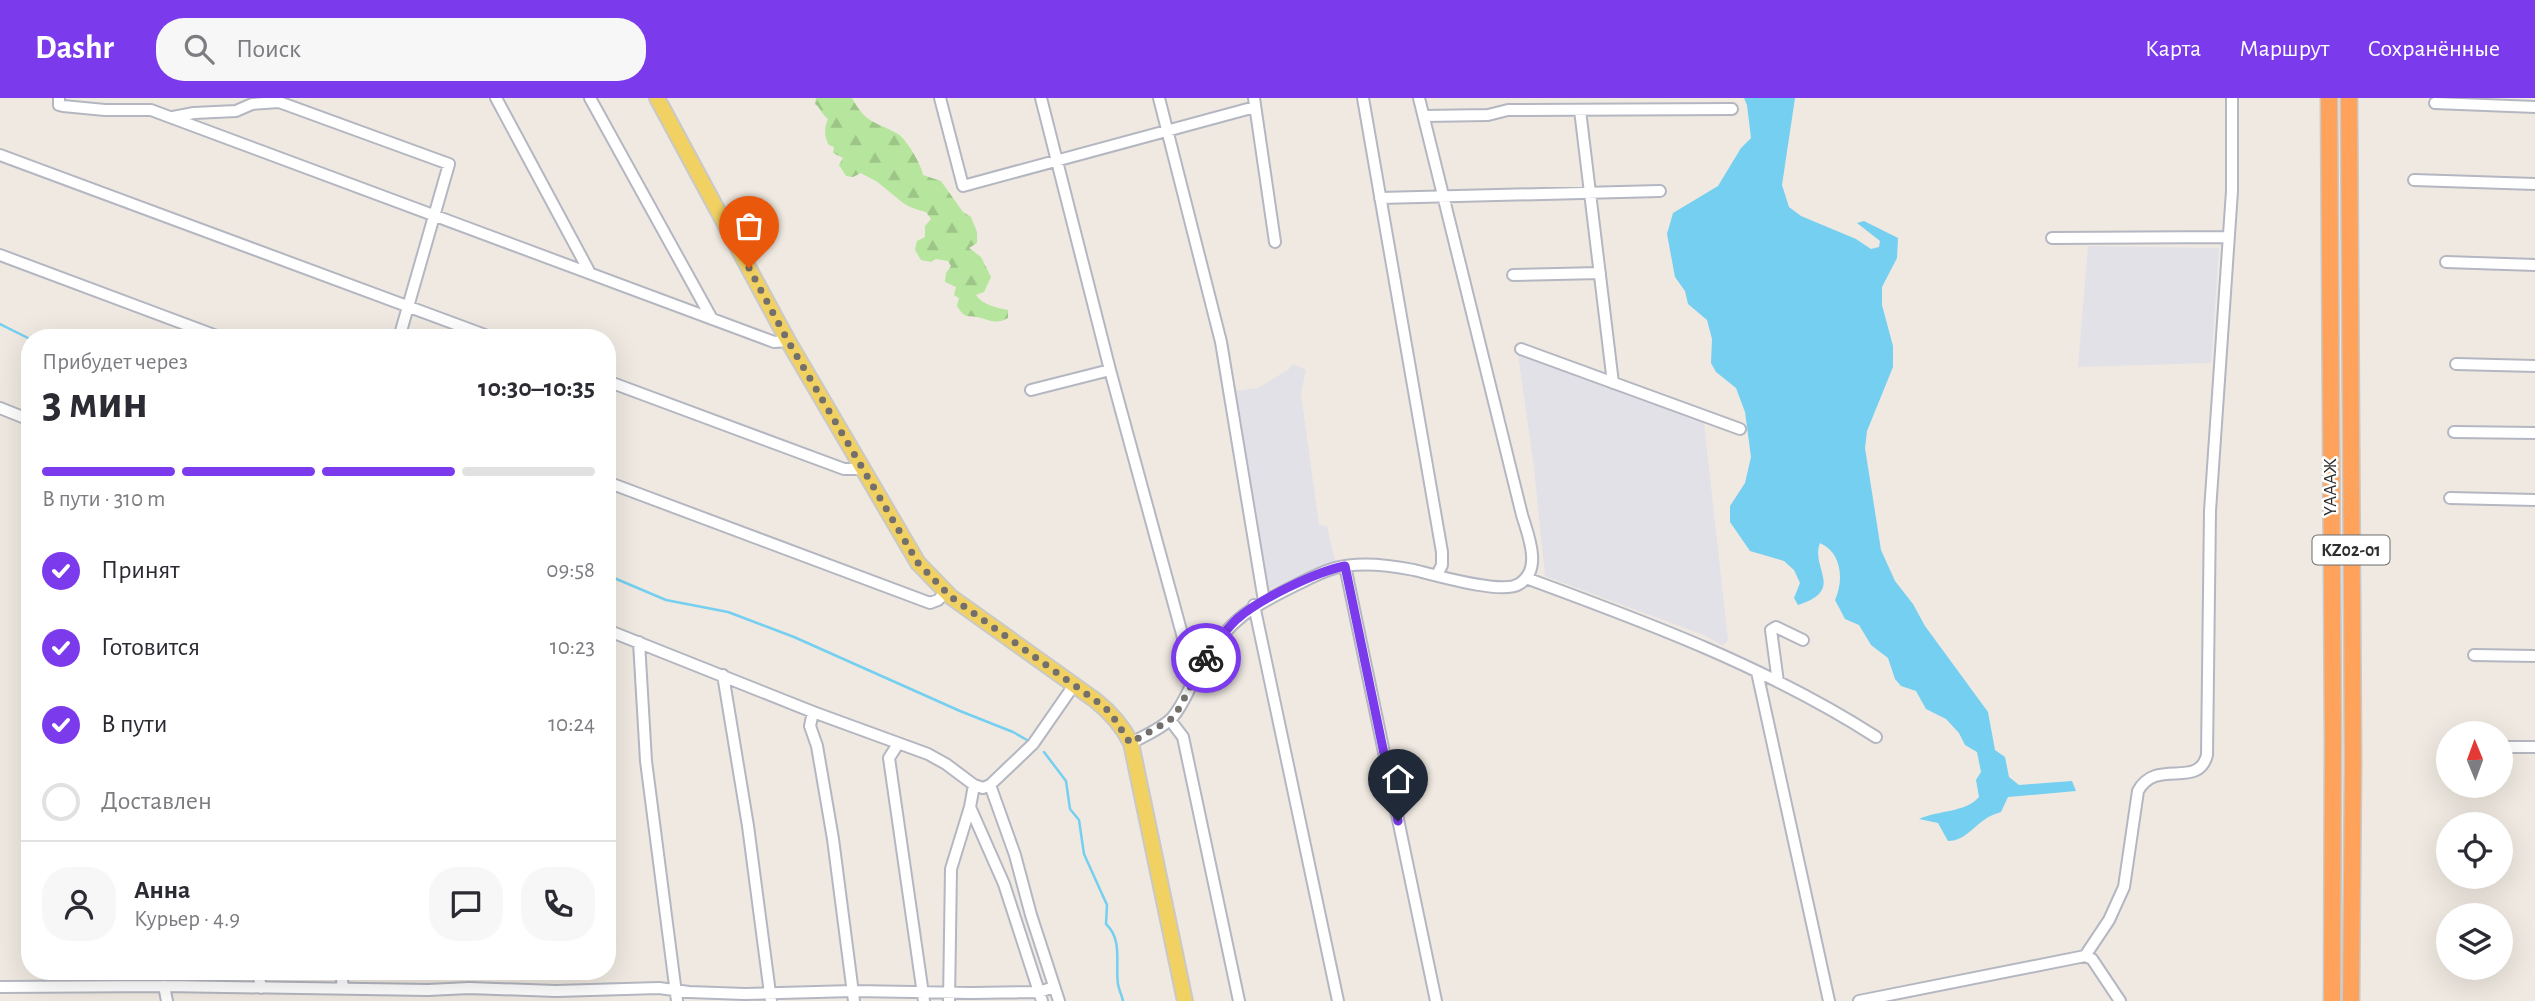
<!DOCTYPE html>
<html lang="ru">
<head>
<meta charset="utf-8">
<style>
  :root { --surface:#fff; --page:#f7f7f7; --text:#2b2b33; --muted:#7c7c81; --line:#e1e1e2; --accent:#7c3aed }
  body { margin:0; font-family:"Alegreya Sans",sans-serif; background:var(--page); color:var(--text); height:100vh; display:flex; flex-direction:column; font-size:26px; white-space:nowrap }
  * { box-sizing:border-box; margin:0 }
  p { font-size:23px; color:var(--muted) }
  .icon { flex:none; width:38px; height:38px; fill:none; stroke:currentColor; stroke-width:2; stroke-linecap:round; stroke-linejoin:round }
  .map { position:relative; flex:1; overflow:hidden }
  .sheet { position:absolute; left:21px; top:231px; width:595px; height:651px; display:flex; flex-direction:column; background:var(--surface); border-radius:28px; box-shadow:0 7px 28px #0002 }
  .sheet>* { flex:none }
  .needle { width:46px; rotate:359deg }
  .controls { position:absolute; left:2436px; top:623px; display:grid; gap:14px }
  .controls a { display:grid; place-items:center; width:77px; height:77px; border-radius:50%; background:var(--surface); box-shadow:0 7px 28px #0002; font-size:35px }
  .pin { position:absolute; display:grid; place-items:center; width:60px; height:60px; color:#fff; margin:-72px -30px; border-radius:50% 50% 50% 0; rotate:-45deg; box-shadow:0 0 7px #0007 }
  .pin .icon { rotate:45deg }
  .courier { position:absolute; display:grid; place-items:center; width:70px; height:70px; margin:-35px; border:5px solid #7c3aed; border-radius:50%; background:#fff; color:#222; box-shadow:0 2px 9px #0007 }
  .overview em { font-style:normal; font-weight:700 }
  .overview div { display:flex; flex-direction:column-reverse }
  .overview { display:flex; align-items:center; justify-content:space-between; height:119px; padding:0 21px }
  h1 { font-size:46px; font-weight:700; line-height:52px }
  .bar { display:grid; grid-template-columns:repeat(4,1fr); gap:10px 7px; align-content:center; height:84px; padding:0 21px }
  .bar i { height:9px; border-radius:5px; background:var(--line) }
  .bar .selected { background:var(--accent) }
  .bar p { grid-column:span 4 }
  .line { display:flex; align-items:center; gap:18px; padding:0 21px; border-top:2px solid var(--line) }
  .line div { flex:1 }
  .round { display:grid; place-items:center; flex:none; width:74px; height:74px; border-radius:28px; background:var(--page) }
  ol { padding:0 21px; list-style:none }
  li { display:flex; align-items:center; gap:21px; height:77px }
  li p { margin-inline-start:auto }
  li .icon { padding:7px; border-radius:50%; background:var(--accent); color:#fff; stroke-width:4 }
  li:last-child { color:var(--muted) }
  li i { width:38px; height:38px; border:4px solid var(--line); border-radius:50% }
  header { display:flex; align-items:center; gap:42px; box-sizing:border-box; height:98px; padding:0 35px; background:var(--accent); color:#fff }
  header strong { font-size:33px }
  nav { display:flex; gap:38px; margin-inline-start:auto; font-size:24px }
  .search { width:490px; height:63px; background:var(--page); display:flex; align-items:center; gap:18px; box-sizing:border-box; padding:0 24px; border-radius:28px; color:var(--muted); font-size:26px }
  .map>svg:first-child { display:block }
</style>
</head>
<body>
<header>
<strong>Dashr</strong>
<div class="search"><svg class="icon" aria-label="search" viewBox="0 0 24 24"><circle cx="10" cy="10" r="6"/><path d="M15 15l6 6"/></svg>Поиск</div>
<nav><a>Карта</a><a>Маршрут</a><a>Сохранённые</a></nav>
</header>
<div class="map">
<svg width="2535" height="903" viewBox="0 0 2535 903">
  <defs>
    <pattern id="forest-firs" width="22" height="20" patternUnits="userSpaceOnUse" patternTransform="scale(1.75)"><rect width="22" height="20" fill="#b6e59e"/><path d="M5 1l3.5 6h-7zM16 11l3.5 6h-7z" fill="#9dc588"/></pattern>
  </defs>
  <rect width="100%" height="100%" fill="#efe9e1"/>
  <!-- industrial -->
  <path fill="#e3e1e8" d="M2088 148 2219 150 2211 265 2078 269Z
    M1518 256 1704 325 1728 542 1723 548 1706 538 1545 478 1534 370Z
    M1293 266 1306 272 1301 296 1319 427 1327 428 1335 463 1265 493 1235 293 1258 290 1288 272Z"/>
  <!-- forest -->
  <path fill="url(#forest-firs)" d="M816 0H852C866 26 875 23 898 36 907 42 921 66 923 77L941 83 963 114 971 119 977 134V145L969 150 981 159 991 179 984 194 976 197C982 207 998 210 1008 212V220C997 226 992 223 981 220 968 216 966 223 957 208L959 200 954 197 956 189 945 184 946 175 951 168 948 163 936 161 931 164 921 162 915 152 917 143 925 139V128L931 121 926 114C901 108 900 101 881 87 876 82 867 79 861 75L853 79 846 78 839 67 843 60 833 55 834 49 829 47C824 39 824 30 828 21 821 16 821 10 815 6Z"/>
  <!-- water -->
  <path fill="#75cff0" d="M1744 0H1795L1782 87 1789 109 1801 118 1856 141 1871 151 1879 149 1880 143 1857 125 1864 123 1898 140 1897 160 1882 189V207L1893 248V269L1867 333 1865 350 1881 452 1895 483 1913 506 1925 528 1988 614 1995 652 2005 659 2009 679 2019 687 2072 683 2076 693 2008 699 2001 714C1995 716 1989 718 1984 722 1972 730 1964 743 1948 743L1938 725 1919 721C1938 712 1965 715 1979 699L1976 682 1981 674 1977 654 1965 647 1959 635 1946 621 1926 611 1916 593 1901 588 1895 581 1888 560 1871 547 1859 527 1845 521 1835 502C1844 482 1842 455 1820 445 1810 470 1846 492 1798 507L1794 500 1800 485 1794 472 1784 463 1750 453 1730 424V408L1745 385 1751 359 1745 314 1736 290 1716 274 1711 265 1712 241 1707 222 1688 206 1685 193 1675 179 1667 136 1673 115 1718 88 1741 50 1751 40 1747 7Z"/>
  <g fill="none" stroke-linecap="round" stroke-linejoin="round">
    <!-- stream -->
    <path stroke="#75cff0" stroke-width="2.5" d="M0 226 30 241
      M607 477 666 502 728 514 794 539 960 613 1013 634 1027 642
      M1044 654 1066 683 1070 711 1079 722 1084 756 1107 807 1106 826C1123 842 1115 865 1118 886 1119 892 1122 898 1123 903"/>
    <defs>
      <path id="minor" d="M59 0V7L63 8 105 12H151L774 244 788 243
        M496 0 590 175
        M590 0 712 221
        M940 0 963 88 1255 9
        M1041 0 1110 272 1194 580
        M1159 0 1221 244 1264 503
        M1254 0 1275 144
        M1363 0 1442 454V467L1437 477
        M2435 5 2535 9
        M1580 12 1613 285
        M1424 18 1488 17 1508 12 1732 11
        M173 19 194 15 236 13 252 6 279 4 449 66 399 240
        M0 57 493 240
        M2414 82 2535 86
        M1380 100 1660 93
        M2052 140 2228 139
        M0 157 222 240
        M2446 164 2535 167
        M1513 177 1600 175
        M1521 251 1740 331
        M2456 266 2535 268
        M607 283 844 371H863
        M1031 292 1110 272
        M0 310 30 322
        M2454 334 2535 335
        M607 384 930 505 938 502 946 494
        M2450 400 2535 402
        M1345 468 1436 903
        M1526 480C1646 524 1767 569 1876 639
        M1254 507 1338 903
        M607 532 813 614 928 656 946 666 974 687 983 690 990 687 1033 646 1074 587
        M639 544 646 663 677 903
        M2474 557 2535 558
        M1757 574 1829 903
        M723 577 748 728 771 903
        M1778 584 1771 532 1776 529 1803 542
        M813 614 810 628 817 648 833 741 854 903
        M1170 622 1183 639 1239 903
        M1131 645C1144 638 1161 631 1172 620 1186 604 1192 582 1203 564 1230 521 1251 509 1296 487 1308 481 1321 474 1335 470 1360 463 1389 467 1414 472 1435 477 1502 497 1519 486 1543 472 1528 437 1522 417L1419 0
        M898 646 889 660 924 903
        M2501 649H2535
        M990 687 1015 757 1031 817 1059 903
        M970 709 1004 786 1042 903
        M2085 858 2109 822 2124 789 2138 693C2156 659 2198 692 2207 657L2210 413 2232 93V0
        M258 873 261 890
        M341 873 343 890
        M164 888 167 903
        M0 889 164 888 428 892 469 890 556 893 659 890 689 894 745 896 853 893 972 895 1039 894 1054 889
        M949 903 951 771 970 709 974 687
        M1859 903 2085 858 2092 861 2120 903"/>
      <path id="major" d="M657 0 788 243 918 465 951 499 1095 602C1110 614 1122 627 1131 645L1185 903"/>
      <path id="highway" d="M2329 0 2333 642 2332 903
        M2349 0 2353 665 2351 903"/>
    </defs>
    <!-- minor casing -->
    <use href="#minor" stroke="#b4b7c1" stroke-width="14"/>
    <!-- major casing -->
    <use href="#major" stroke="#c9c9c9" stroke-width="18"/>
    <!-- highway casing -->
    <use href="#highway" stroke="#c9c9c9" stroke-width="19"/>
    <!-- minor -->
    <use href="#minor" stroke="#fff" stroke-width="10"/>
    <!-- major -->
    <use href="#major" stroke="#f2d163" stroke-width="14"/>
    <!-- highway -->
    <use href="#highway" stroke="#ffa35c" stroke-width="16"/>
  </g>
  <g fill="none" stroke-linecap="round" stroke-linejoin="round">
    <!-- done -->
    <path stroke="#726f6d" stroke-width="7" stroke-dasharray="0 12.6" d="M749 170 788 243 918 465 951 499 1095 602 1110 614 1130 645 1170 622 1178 612 1206 560"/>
    <!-- route -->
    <path stroke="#7c3aed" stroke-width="9" d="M1206 560C1215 547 1225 532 1237 521 1260 501 1315 474 1345 468L1398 723"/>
  </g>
  <g text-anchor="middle" stroke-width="5" stroke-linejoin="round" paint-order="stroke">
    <!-- shield labels -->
    <rect fill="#fff" stroke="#6d6d6d" stroke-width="2" x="2312.5" y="437.5" width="77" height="29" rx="5"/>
    <g font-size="18" font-weight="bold" fill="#2e2e2e">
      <text x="2351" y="458">KZ02-01</text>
    </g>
    <!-- street labels -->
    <g font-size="19" fill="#2e2e2e" stroke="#fff">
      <text transform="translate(2329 389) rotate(-90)" y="7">ҮАААЖ</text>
    </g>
  </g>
</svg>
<div class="controls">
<a><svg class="needle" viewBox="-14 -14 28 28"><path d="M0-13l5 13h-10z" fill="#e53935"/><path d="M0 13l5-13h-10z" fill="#7c7c81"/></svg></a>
<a><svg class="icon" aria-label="locate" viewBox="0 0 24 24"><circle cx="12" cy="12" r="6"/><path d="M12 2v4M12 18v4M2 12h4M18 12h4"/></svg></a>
<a><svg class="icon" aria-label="layers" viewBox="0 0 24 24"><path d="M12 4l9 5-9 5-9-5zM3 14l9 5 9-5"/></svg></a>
</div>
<div class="pin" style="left:749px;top:170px;background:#ea580c"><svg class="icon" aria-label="bag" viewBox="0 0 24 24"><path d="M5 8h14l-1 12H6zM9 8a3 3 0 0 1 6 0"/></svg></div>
<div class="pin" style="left:1398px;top:723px;background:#1f2937"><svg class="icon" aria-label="home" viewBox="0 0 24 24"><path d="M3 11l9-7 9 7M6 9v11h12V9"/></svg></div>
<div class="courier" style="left:1206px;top:560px"><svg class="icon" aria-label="bike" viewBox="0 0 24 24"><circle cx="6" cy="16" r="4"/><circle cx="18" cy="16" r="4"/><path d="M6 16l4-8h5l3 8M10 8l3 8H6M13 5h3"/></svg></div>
<section class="sheet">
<div class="overview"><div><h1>3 мин</h1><p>Прибудет через</p></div><em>10:30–10:35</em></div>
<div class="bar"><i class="selected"></i><i class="selected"></i><i class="selected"></i><i></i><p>В пути · 310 m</p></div>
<ol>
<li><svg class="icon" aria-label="check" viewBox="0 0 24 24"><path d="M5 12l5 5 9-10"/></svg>Принят<p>09:58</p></li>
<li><svg class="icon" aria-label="check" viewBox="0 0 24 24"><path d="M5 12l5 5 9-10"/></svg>Готовится<p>10:23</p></li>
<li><svg class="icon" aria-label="check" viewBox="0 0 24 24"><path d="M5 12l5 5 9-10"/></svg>В пути<p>10:24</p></li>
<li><i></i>Доставлен</li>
</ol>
<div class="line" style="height:126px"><a class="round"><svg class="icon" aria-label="person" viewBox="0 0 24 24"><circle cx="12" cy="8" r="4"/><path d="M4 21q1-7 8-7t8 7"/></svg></a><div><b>Анна</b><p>Курьер · 4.9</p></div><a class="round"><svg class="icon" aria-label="chat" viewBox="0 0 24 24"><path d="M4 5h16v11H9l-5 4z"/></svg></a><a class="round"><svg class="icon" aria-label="phone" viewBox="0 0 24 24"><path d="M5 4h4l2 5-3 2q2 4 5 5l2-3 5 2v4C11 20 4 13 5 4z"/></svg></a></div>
</section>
</div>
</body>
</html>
